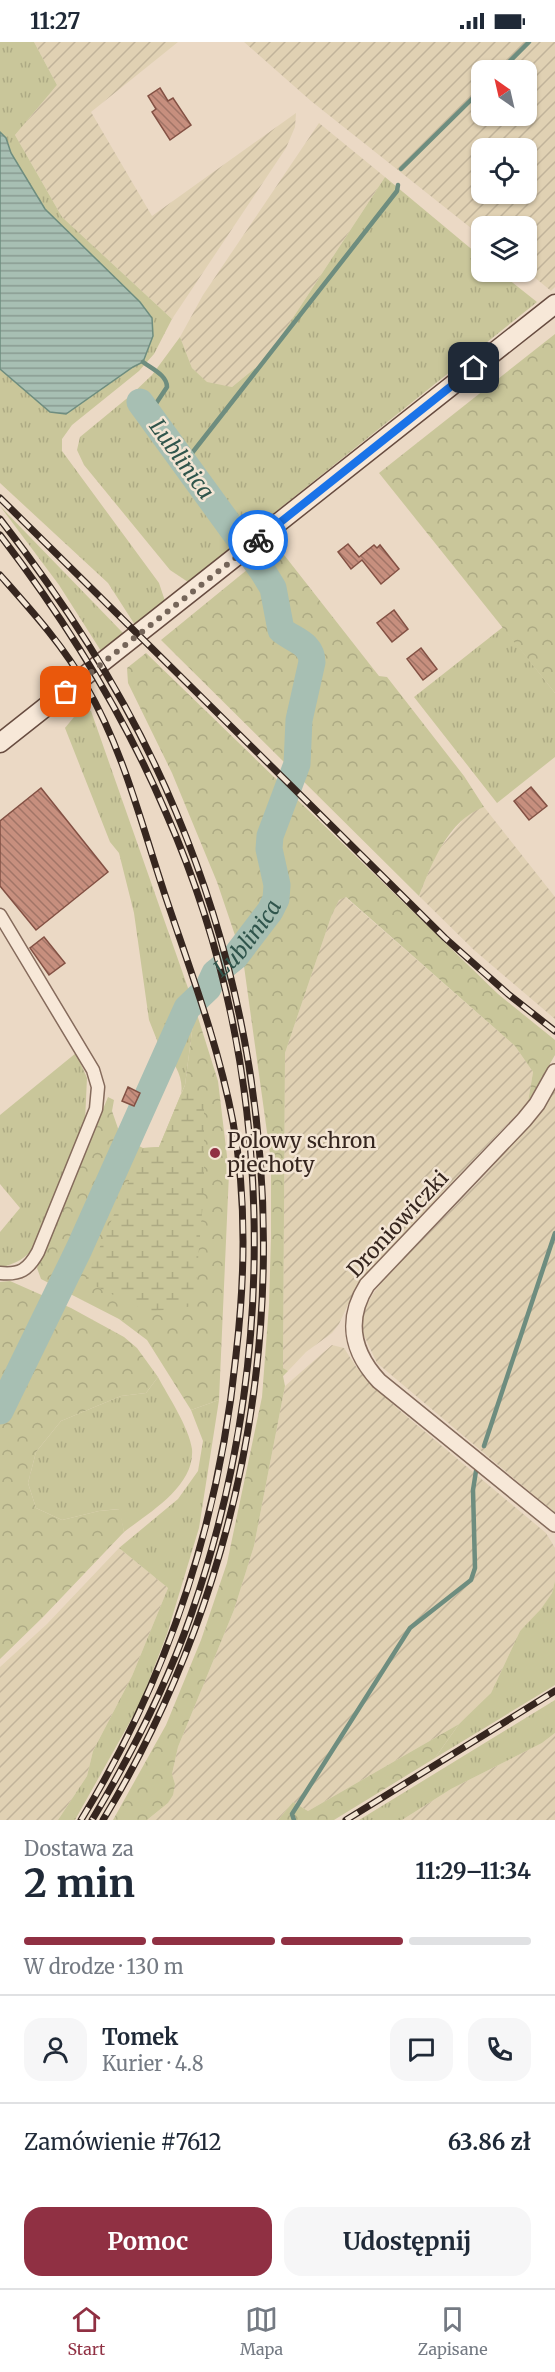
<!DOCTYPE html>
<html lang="pl">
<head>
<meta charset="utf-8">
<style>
  :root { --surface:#fff; --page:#f6f6f7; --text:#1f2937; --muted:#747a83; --line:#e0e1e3; --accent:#903043 }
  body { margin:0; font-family:Merriweather,serif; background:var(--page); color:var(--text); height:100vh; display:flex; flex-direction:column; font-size:22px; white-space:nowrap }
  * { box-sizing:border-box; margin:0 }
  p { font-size:20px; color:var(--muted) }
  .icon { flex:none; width:33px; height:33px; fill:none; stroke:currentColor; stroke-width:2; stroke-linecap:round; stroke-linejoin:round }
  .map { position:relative; height:1778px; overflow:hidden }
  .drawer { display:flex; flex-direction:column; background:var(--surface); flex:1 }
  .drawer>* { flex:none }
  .needle { width:39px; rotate:326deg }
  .buttons { position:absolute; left:471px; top:18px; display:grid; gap:12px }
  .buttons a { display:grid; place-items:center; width:66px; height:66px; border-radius:12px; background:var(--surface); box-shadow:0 2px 4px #0004; font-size:30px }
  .pin { position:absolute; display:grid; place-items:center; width:51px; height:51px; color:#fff; margin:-26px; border-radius:12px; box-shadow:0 3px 9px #0006 }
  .courier { position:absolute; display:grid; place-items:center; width:60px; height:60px; margin:-30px; border:4px solid #1a73e8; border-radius:50%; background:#fff; color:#222; box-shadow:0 2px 8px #0007 }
  .head em { font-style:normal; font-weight:700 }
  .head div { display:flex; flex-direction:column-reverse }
  .head { display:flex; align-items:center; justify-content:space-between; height:102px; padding:0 24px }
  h1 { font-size:39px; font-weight:700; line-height:45px }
  .bar { display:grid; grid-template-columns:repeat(4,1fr); gap:9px 6px; align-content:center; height:72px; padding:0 24px }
  .bar i { height:8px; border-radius:4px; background:var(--line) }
  .bar .on { background:var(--accent) }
  .bar p { grid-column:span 4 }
  .line { display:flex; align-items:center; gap:15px; padding:0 24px; border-top:2px solid var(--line) }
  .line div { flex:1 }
  .round { display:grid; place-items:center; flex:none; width:63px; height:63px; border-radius:18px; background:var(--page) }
  .button { display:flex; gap:12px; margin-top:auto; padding:12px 24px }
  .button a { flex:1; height:69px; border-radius:18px; background:var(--accent); color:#fff; font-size:24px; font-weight:700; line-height:69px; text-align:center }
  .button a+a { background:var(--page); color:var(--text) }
  .status { display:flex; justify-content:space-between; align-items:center; height:42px; padding:0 30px; background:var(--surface); direction:ltr }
  .status svg { height:16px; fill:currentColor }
  .tab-bar { display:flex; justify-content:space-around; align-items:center; height:84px; border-top:2px solid var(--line); background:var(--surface); font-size:16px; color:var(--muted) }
  .tab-bar a { display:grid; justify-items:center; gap:3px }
  .tab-bar .on { color:var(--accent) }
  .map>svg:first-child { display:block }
</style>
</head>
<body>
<div class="status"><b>11:27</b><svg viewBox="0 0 49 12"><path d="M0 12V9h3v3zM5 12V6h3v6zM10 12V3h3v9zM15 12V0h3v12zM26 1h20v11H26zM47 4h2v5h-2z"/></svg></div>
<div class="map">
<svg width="555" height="1778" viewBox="0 0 555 1778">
  <defs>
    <pattern id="farmland-furrows" width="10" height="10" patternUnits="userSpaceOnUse" patternTransform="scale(1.5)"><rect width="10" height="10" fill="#e0d1b3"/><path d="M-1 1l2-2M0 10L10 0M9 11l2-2" fill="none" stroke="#c1b39a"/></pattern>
    <pattern id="grass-tufts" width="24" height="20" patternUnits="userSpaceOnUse" patternTransform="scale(1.5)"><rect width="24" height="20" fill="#c9c69a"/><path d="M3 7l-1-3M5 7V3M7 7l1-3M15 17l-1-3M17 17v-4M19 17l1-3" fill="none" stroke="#adaa84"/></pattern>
    <pattern id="forest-crowns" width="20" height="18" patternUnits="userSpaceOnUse" patternTransform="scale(1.5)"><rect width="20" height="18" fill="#c9c69a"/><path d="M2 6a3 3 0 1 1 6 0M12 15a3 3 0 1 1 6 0" fill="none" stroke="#adaa84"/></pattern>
    <pattern id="wetland-marsh" width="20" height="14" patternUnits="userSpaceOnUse" patternTransform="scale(1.5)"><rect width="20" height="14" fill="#c9c69a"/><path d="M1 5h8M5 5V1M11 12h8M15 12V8" fill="none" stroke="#adaa84"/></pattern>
    <pattern id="water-rules" width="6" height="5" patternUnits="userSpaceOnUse" patternTransform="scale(1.5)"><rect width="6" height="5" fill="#a7bfb3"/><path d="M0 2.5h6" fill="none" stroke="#899b91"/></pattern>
    <pattern id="building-back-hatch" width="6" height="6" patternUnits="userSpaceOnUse" patternTransform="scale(1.5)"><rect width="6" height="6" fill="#c78f7e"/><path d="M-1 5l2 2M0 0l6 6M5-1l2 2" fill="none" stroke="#a27567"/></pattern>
  </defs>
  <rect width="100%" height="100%" fill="#ebd9c5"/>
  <!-- farmland -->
  <path fill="url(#farmland-furrows)" fill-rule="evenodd" d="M34 0H178L91 70 152 174 296 71 295 85 286 106 172 277 62 175 15 93 57 43Z
    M244 0H555V245L551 249 527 229 526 184H482L481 194 311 59ZM482 28H526V74H482ZM482 106H526V152H482Z
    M319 81 385 135 266 317 232 345 207 341 192 326 180 295 203 253Z
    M484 765 555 855V977L474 908 419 854 436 811 469 770Z
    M345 855 515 1004 533 1030 528 1060 367 1231 350 1258 339 1282 332 1291 306 1310 288 1329 283 1326 285 1011 331 875 339 857Z
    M555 1045V1471L377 1321 361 1287 362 1271 373 1252 385 1236 484 1134 540 1071Z
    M332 1303 344 1306 357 1326 399 1368 546 1491 555 1506V1539L552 1551 541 1568 520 1589 491 1651 475 1668 459 1682 308 1769 293 1760 278 1778H147L168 1761 175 1742 172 1732 178 1705 234 1568 254 1504 285 1344Z
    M119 1506 168 1546 132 1634 93 1709 87 1734 58 1778H0V1625L47 1582Z
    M555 1691V1778H402L451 1747 542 1701Z"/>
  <!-- grass -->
  <path fill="url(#grass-tufts)" d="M0 0H34L57 43 15 93 62 175 172 277 154 312 139 329 72 383 62 397V409L159 541 165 559 135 583 108 541 0 441Z
    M385 135 481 215 482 230H499L537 260 188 540 170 528 84 423 77 408 80 395 131 353 152 333 180 295 192 326 207 340 232 345 266 317Z
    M0 464 124 592 101 609 59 543Z
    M503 585 555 651V715L497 761 414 655Z
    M82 665 91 669 195 966 185 1043 181 1052C184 1037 175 1018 162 1011L149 978 134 871 119 811 110 800 65 686Z
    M76 1011 87 1036 85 1079 36 1203C26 1217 16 1221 0 1226V1190L20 1166 0 1142V1073Z
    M158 1335C168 1354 189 1385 192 1407 195 1444 150 1470 124 1490L119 1467 99 1469 62 1478 36 1466 28 1441 36 1410 61 1379 121 1354 146 1351Z
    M219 1358 199 1486 167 1592 140 1662 75 1778H58L87 1734 93 1709 132 1634 168 1546 119 1506 178 1457 198 1429 203 1399 191 1368Z
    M555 1539V1643L435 1716 459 1682 491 1651 520 1589 541 1567 552 1551Z
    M555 1658V1691L542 1701 451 1747 402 1778H359Z"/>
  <!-- forest -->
  <path fill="url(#forest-crowns)" d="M555 292V651L379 431Z
    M270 509H281L375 629 379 634 387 635 464 734 484 765C448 778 432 821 419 854L161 598Z
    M146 611 498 952 555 998V1013L528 1060 533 1030 515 1004 346 855 339 858 331 875 285 1011 283 1326 288 1329 283 1334 285 1344 254 1504 234 1568 178 1705 172 1732 175 1742 173 1753 168 1761 147 1778H113L166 1683 201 1598 227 1521 262 1355 269 1263 271 1196V1119L243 917 217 840 172 731 128 641 127 626Z
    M195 966 218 1039 229 1131 219 1358 191 1368 147 1298 119 1277 41 1237 37 1226 108 1055 114 1058 112 1069 121 1095 143 1106 159 1105 185 1043Z
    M10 1239 71 1266 124 1295 137 1306 158 1335 146 1351 121 1354 61 1379 36 1410 28 1441 36 1466 62 1478 99 1469 120 1467 124 1490 43 1575 0 1617V1240Z
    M459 1682 435 1716 334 1778H278L293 1760 308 1769Z"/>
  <!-- wetland -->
  <path fill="url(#wetland-marsh)" d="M195 1047 204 1057V1148L194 1264 148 1270 85 1239 143 1106 159 1105 181 1052Z"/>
  <!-- water -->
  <path fill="url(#water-rules)" stroke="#6e8d7f" stroke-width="1.5" d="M0 90 6 96 11 111 45 167 140 260 152 276 153 294 143 320 133 325 66 372 50 370 0 327Z"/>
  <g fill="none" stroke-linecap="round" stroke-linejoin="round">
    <!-- stream -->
    <path stroke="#6e8d7f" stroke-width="4.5" d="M501 28 529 0
      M401 127 482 47
      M143 320C152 327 167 333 167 345L149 372
      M185 420 397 149 398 143
      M484 1404 555 1191
      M294 1778 292 1772 410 1586 471 1538 475 1526 473 1448 476 1429"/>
    <!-- river -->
    <path stroke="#a7bfb3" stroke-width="27" id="s1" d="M0 1369 79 1207 187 966 208 946 215 931 235 915 270 869 276 857 277 843 269 807 270 794 297 722 299 678 312 620C312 601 293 598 281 588L273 546 262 528 140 360"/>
  </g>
  <!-- building -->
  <path fill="url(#building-back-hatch)" stroke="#835144" stroke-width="1.5" d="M160 46 168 59 173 56 191 83 170 98 152 70 156 67 148 54Z
    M348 502 359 515 374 503 377 506 380 503 399 527 381 542 362 518 351 527 338 510Z
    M394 568 408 587 392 600 377 581Z
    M421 606 437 627 423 638 407 617Z
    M531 745 547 764 529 778 514 759Z
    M41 746 108 830 36 888 0 844V779Z
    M44 895 65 921 49 933 30 906Z
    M128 1045 140 1051 134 1064 122 1059Z"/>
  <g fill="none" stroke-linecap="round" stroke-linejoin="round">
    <defs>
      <path id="minor" d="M0 873 93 1028 98 1045 96 1067 38 1210C28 1228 20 1233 0 1231"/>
      <path id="tertiary" d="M555 1030 537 1062 524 1078 367 1243C345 1278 352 1310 379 1339L555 1482"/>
      <path id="secondary" d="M0 701 555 262"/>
    </defs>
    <!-- minor casing -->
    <use href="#minor" stroke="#856b5c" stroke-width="15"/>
    <!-- tertiary casing -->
    <use href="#tertiary" stroke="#856b5c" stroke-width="18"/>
    <!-- secondary casing -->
    <use href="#secondary" stroke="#674c40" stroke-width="21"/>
    <!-- minor -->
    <use href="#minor" stroke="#f7e8d8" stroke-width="12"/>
    <!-- tertiary -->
    <use href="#tertiary" stroke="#f7e8d8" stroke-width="15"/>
    <!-- secondary -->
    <use href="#secondary" stroke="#f7e8d8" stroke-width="18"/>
    <defs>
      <path id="rail" d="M0 456 445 896 508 952 555 989
        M0 477C70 567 132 664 176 770 314 1099 288 1472 103 1778
        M0 493C66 579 123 671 166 771 277 1022 281 1315 191 1573 166 1645 131 1713 92 1778
        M0 533C31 568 63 603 86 644 123 707 141 781 164 850 189 925 218 1001 233 1080 247 1157 245 1236 236 1313 219 1481 169 1634 81 1778
        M346 1778 555 1649"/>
    </defs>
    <!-- rail casing -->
    <use href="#rail" stroke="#36261f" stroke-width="7"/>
    <!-- rail -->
    <use href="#rail" stroke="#f3e5d4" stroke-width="4.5" stroke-dasharray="14" stroke-linecap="butt"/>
  </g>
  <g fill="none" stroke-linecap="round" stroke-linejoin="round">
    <!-- done -->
    <path stroke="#756559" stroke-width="6" stroke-dasharray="0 10.8" d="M66 650 258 498"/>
    <!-- route -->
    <path stroke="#1a73e8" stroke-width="8" d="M258 498 474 326"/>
  </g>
  <!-- markers -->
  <circle fill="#903043" stroke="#f3e5d4" stroke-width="2" cx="215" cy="1111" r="6"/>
  <g text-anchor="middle" stroke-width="5" stroke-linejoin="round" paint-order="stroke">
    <!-- poi labels -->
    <g font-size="21" fill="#36261f" stroke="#f3e5d4" text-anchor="start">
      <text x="227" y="1106">Polowy schron<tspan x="227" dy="24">piechoty</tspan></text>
    </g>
    <!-- street labels -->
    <g font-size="21" fill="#36261f" stroke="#f3e5d4">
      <text transform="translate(398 1182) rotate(-47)" y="7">Droniowiczki</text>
    </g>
    <!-- water labels -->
    <g font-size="22" font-style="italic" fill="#30554c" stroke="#f3e5d4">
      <text transform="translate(182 417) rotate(54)" y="8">Lublinica</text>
      <text dy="8" stroke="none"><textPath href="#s1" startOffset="538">Lublinica</textPath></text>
    </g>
  </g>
</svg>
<div class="buttons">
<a><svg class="needle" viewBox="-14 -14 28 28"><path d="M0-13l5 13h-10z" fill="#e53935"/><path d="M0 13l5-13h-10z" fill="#747a83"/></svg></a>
<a><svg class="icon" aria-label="locate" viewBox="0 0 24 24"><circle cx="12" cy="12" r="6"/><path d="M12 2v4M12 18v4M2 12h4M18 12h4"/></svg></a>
<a><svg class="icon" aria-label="layers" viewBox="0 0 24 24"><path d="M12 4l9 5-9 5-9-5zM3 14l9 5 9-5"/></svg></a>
</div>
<div class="pin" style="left:66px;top:650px;background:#ea580c"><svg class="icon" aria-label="bag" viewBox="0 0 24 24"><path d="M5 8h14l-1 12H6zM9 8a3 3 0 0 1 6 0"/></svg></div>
<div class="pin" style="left:474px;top:326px;background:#1f2937"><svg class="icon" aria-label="home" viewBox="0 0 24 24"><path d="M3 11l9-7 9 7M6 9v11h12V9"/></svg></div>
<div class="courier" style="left:258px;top:498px"><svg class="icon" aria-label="bike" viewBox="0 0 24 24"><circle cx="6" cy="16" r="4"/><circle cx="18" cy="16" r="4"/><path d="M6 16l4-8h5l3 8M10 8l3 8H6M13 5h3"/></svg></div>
</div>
<section class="drawer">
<div class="head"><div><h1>2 min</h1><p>Dostawa za</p></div><em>11:29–11:34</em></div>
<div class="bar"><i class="on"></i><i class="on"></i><i class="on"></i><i></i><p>W drodze · 130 m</p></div>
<div class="line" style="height:108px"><a class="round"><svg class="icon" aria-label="person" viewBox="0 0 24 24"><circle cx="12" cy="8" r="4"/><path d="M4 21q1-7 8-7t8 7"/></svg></a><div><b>Tomek</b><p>Kurier · 4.8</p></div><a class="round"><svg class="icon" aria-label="chat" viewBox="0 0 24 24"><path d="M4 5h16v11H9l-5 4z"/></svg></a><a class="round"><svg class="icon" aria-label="phone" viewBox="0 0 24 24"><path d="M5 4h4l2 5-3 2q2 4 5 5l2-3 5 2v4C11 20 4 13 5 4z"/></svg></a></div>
<div class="line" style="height:78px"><div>Zamówienie #7612</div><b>63.86 zł</b></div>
<div class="button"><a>Pomoc</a><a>Udostępnij</a></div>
</section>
<nav class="tab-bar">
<a class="on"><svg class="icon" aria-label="home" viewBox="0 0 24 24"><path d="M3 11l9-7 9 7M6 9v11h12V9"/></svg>Start</a>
<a><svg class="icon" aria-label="map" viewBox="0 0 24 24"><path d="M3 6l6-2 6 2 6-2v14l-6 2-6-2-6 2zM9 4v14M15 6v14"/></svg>Mapa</a>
<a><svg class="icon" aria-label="saved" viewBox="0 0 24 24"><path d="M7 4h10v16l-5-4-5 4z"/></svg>Zapisane</a>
</nav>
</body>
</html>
